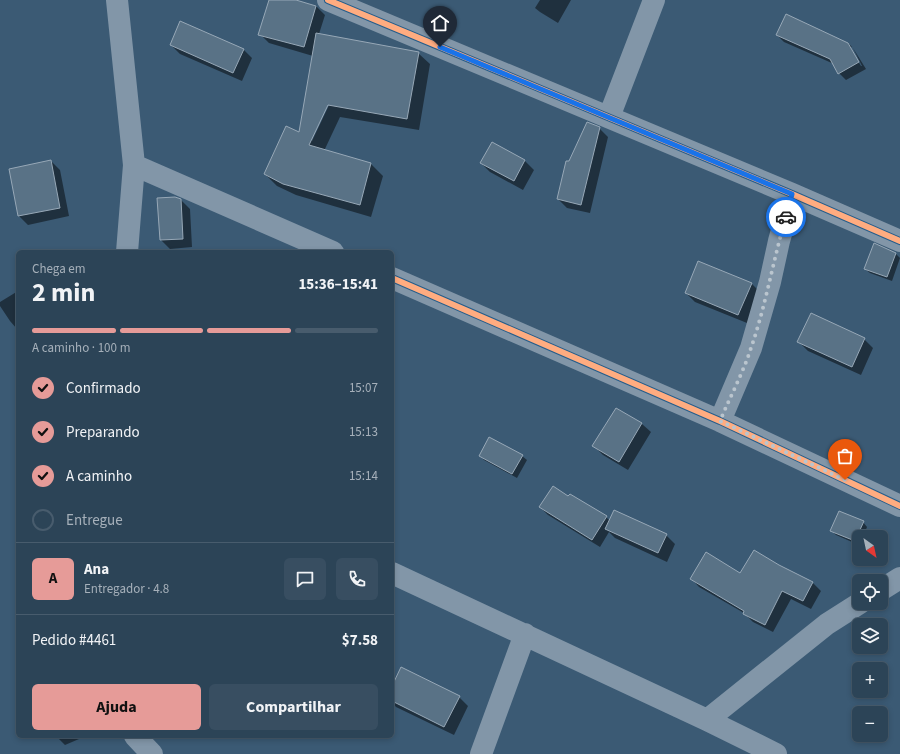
<!DOCTYPE html>
<html lang="pt">
<head>
<meta charset="utf-8">
<style>
  :root { --surface:#2c4457; --page:#384e61; --text:#f1f3f6; --muted:#a6b0ba; --line:#485c6d; --accent:#e69b98 }
  body { margin:0; font-family:"Source Sans 3",sans-serif; background:var(--page); color:var(--text); height:100vh; display:flex; flex-direction:column; font-size:15px; white-space:nowrap }
  * { box-sizing:border-box; margin:0 }
  p { font-size:13px; color:var(--muted) }
  .icon { flex:none; width:22px; height:22px; fill:none; stroke:currentColor; stroke-width:2; stroke-linecap:round; stroke-linejoin:round }
  .map { position:relative; flex:1; overflow:hidden }
  .side { position:absolute; left:16px; top:250px; width:378px; height:488px; display:flex; flex-direction:column; background:var(--surface); border-radius:6px; box-shadow:0 2px 6px #0003,0 0 0 1px var(--line) }
  .side>* { flex:none }
  .needle { width:26px; rotate:147deg }
  .tools { position:absolute; left:852px; top:530px; display:grid; gap:8px }
  .tools a { display:grid; place-items:center; width:36px; height:36px; border-radius:6px; background:var(--surface); box-shadow:0 2px 6px #0003,0 0 0 1px var(--line); font-size:20px }
  .pin { position:absolute; display:grid; place-items:center; width:34px; height:34px; color:#fff; margin:-41px -17px; border-radius:50% 50% 50% 0; rotate:-45deg; box-shadow:0 0 4px #0007 }
  .pin .icon { rotate:45deg }
  .courier { position:absolute; display:grid; place-items:center; width:40px; height:40px; margin:-20px; border:3px solid #1a73e8; border-radius:50%; background:#fff; color:#222; box-shadow:0 1px 5px #0007 }
  .head em { font-style:normal; font-weight:700 }
  .head div { display:flex; flex-direction:column-reverse }
  .head { display:flex; align-items:center; justify-content:space-between; height:68px; padding:0 16px }
  h1 { font-size:26px; font-weight:700; line-height:30px }
  .bar { display:grid; grid-template-columns:repeat(4,1fr); gap:6px 4px; align-content:center; height:48px; padding:0 16px }
  .bar i { height:5px; border-radius:3px; background:var(--line) }
  .bar .selected { background:var(--accent) }
  .bar p { grid-column:span 4 }
  .line { display:flex; align-items:center; gap:10px; padding:0 16px; border-top:1px solid var(--line) }
  .line div { flex:1 }
  .round { display:grid; place-items:center; flex:none; width:42px; height:42px; border-radius:6px; background:var(--page) }
  ol { padding:0 16px; list-style:none }
  li { display:flex; align-items:center; gap:12px; height:44px }
  li p { margin-inline-start:auto }
  li .icon { padding:4px; border-radius:50%; background:var(--accent); color:#111; stroke-width:4 }
  li:last-child { color:var(--muted) }
  li i { width:22px; height:22px; border:2px solid var(--line); border-radius:50% }
  .button { display:flex; gap:8px; margin-top:auto; padding:8px 16px }
  .button a { flex:1; height:46px; border-radius:6px; background:var(--accent); color:#111; font-size:16px; font-weight:700; line-height:46px; text-align:center }
  .button a+a { background:var(--page); color:var(--text) }
  .map>svg:first-child { display:block }
</style>
</head>
<body>
<div class="map">
<svg width="900" height="754" viewBox="0 0 900 754">
  <rect width="100%" height="100%" fill="#3b5a74"/>
  <!-- shadow -->
  <path fill="#0007" fill-rule="evenodd" d="M270 0H293L316 6 325 15 319 34 418 53 430 64 419 130 340 117 324 151 371 164 383 176 371 217 296 195 277 186 265 174 300 134 313 56 269 43 260 34ZM329 100 331 101 312 141V137Z
    M540 0H571L558 23 540 12 535 8Z
    M777 35 848 43 852 47H850L861 66H862L853 48 866 69 846 80 839 73 834 64 784 42Z
    M171 45 243 49 252 58 242 81 180 54Z
    M599 128 608 137 590 213 567 208 558 199 570 162Z
    M492 143 525 161 534 170 523 190 490 172 481 163Z
    M51 161 60 170 69 216 28 225 19 216Z
    M181 200 190 209 192 247 170 249 161 240Z
    M896 254 900 258 892 281 870 273 865 269Z
    M752 284 761 293 747 323 695 302 686 293Z
    M18 291V329H17L10 321 0 306V302Z
    M864 339 873 348 861 375 808 351 799 342Z
    M617 409 642 424 651 432 628 470 603 455 594 446Z
    M480 455 522 456 527 460 517 478 484 460Z
    M568 497 606 517 610 521 666 535 675 544 667 562 615 538 609 532 600 547 548 515 540 507Z
    M863 522 867 527 863 537H859V545L836 535 831 530Z
    M778 566 812 582 821 591 811 609 791 599 773 632 753 622 744 613 699 587 691 578 741 574Z
    M392 688 459 697 468 706 454 735 396 707 392 702Z
    M56 736H86L65 745Z"/>
  <!-- building -->
  <path fill="#597286" stroke="#97a8b7" d="M269 0H296L316 6 304 47 258 35Z
    M786 14 848 43 859 62 838 74 830 59 776 35Z
    M180 21 244 49 233 73 170 45Z
    M316 33 419 52 407 119 328 105 309 145 371 163 360 205 283 184 264 174 286 126 299 132Z
    M587 122 600 127 581 205 557 199 566 161H569Z
    M492 142 525 160 514 181 480 163Z
    M51 160 60 208 18 216 9 169Z
    M175 197 181 199 183 239 160 240 157 198Z
    M874 243 896 253 887 277 864 269Z
    M698 261 752 283 738 315 685 293Z
    M811 313 865 338 852 367 797 342Z
    M616 408 642 423 619 462 592 446Z
    M489 437 523 455 512 474 479 456Z
    M553 486 568 496 570 494 607 516 592 540 539 507Z
    M614 510 667 534 658 553 605 529Z
    M839 511 864 521 855 541 830 531Z
    M754 550 779 565 813 582 803 601 782 591 765 625 743 614 744 611 690 579 706 552 740 573Z
    M401 667 460 696 444 727 392 701V686Z"/>
  <g fill="none" stroke-linecap="round" stroke-linejoin="round">
    <!-- minor -->
    <path stroke="#8296a8" stroke-width="22" d="M117 0 134 165 127 252
      M328 0 792 194 900 241
      M609 117 654 0
      M134 165 333 252
      M392 278 720 421 900 506
      M720 421 751 348 770 282 779 241 792 194
      M392 573 707 720 776 754
      M881 590 900 578
      M707 720 827 624 860 603
      M135 736 152 754
      M481 754 525 634"/>
    <defs>
      <path id="cycleway" d="M328 0 792 194 900 241
        M392 278 720 421 900 506"/>
    </defs>
    <!-- cycleway casing -->
    <use href="#cycleway" stroke="#245d8b" stroke-width="8"/>
    <!-- cycleway -->
    <use href="#cycleway" stroke="#ffac80" stroke-width="6"/>
  </g>
  <g fill="none" stroke-linecap="round" stroke-linejoin="round">
    <!-- done -->
    <path stroke="#bac5ce" stroke-width="4" stroke-dasharray="0 7.2" d="M786 217C773 260 766 305 751 348 743 373 730 397 720 421L845 480"/>
    <!-- route -->
    <path stroke="#1a73e8" stroke-width="5" d="M440 47 792 194 786 217"/>
  </g>
</svg>
<div class="tools">
<a><svg class="needle" viewBox="-14 -14 28 28"><path d="M0-13l5 13h-10z" fill="#e53935"/><path d="M0 13l5-13h-10z" fill="#a6b0ba"/></svg></a>
<a><svg class="icon" aria-label="locate" viewBox="0 0 24 24"><circle cx="12" cy="12" r="6"/><path d="M12 2v4M12 18v4M2 12h4M18 12h4"/></svg></a>
<a><svg class="icon" aria-label="layers" viewBox="0 0 24 24"><path d="M12 4l9 5-9 5-9-5zM3 14l9 5 9-5"/></svg></a>
<a>+</a>
<a>−</a>
</div>
<div class="pin" style="left:845px;top:480px;background:#ea580c"><svg class="icon" aria-label="bag" viewBox="0 0 24 24"><path d="M5 8h14l-1 12H6zM9 8a3 3 0 0 1 6 0"/></svg></div>
<div class="pin" style="left:440px;top:47px;background:#1f2937"><svg class="icon" aria-label="home" viewBox="0 0 24 24"><path d="M3 11l9-7 9 7M6 9v11h12V9"/></svg></div>
<div class="courier" style="left:786px;top:217px"><svg class="icon" aria-label="car" viewBox="0 0 24 24"><path d="M5 17H2v-5l4-1 3-4h7l3 4 3 1v5h-3M9 17h6M6 11h13"/><circle cx="7" cy="17" r="2"/><circle cx="17" cy="17" r="2"/></svg></div>
<section class="side">
<div class="head"><div><h1>2 min</h1><p>Chega em</p></div><em>15:36–15:41</em></div>
<div class="bar"><i class="selected"></i><i class="selected"></i><i class="selected"></i><i></i><p>A caminho · 100 m</p></div>
<ol>
<li><svg class="icon" aria-label="check" viewBox="0 0 24 24"><path d="M5 12l5 5 9-10"/></svg>Confirmado<p>15:07</p></li>
<li><svg class="icon" aria-label="check" viewBox="0 0 24 24"><path d="M5 12l5 5 9-10"/></svg>Preparando<p>15:13</p></li>
<li><svg class="icon" aria-label="check" viewBox="0 0 24 24"><path d="M5 12l5 5 9-10"/></svg>A caminho<p>15:14</p></li>
<li><i></i>Entregue</li>
</ol>
<div class="line" style="height:72px"><b class="round" style="background:var(--accent);color:#111">A</b><div><b>Ana</b><p>Entregador · 4.8</p></div><a class="round"><svg class="icon" aria-label="chat" viewBox="0 0 24 24"><path d="M4 5h16v11H9l-5 4z"/></svg></a><a class="round"><svg class="icon" aria-label="phone" viewBox="0 0 24 24"><path d="M5 4h4l2 5-3 2q2 4 5 5l2-3 5 2v4C11 20 4 13 5 4z"/></svg></a></div>
<div class="line" style="height:52px"><div>Pedido #4461</div><b>$7.58</b></div>
<div class="button"><a>Ajuda</a><a>Compartilhar</a></div>
</section>
</div>
</body>
</html>
